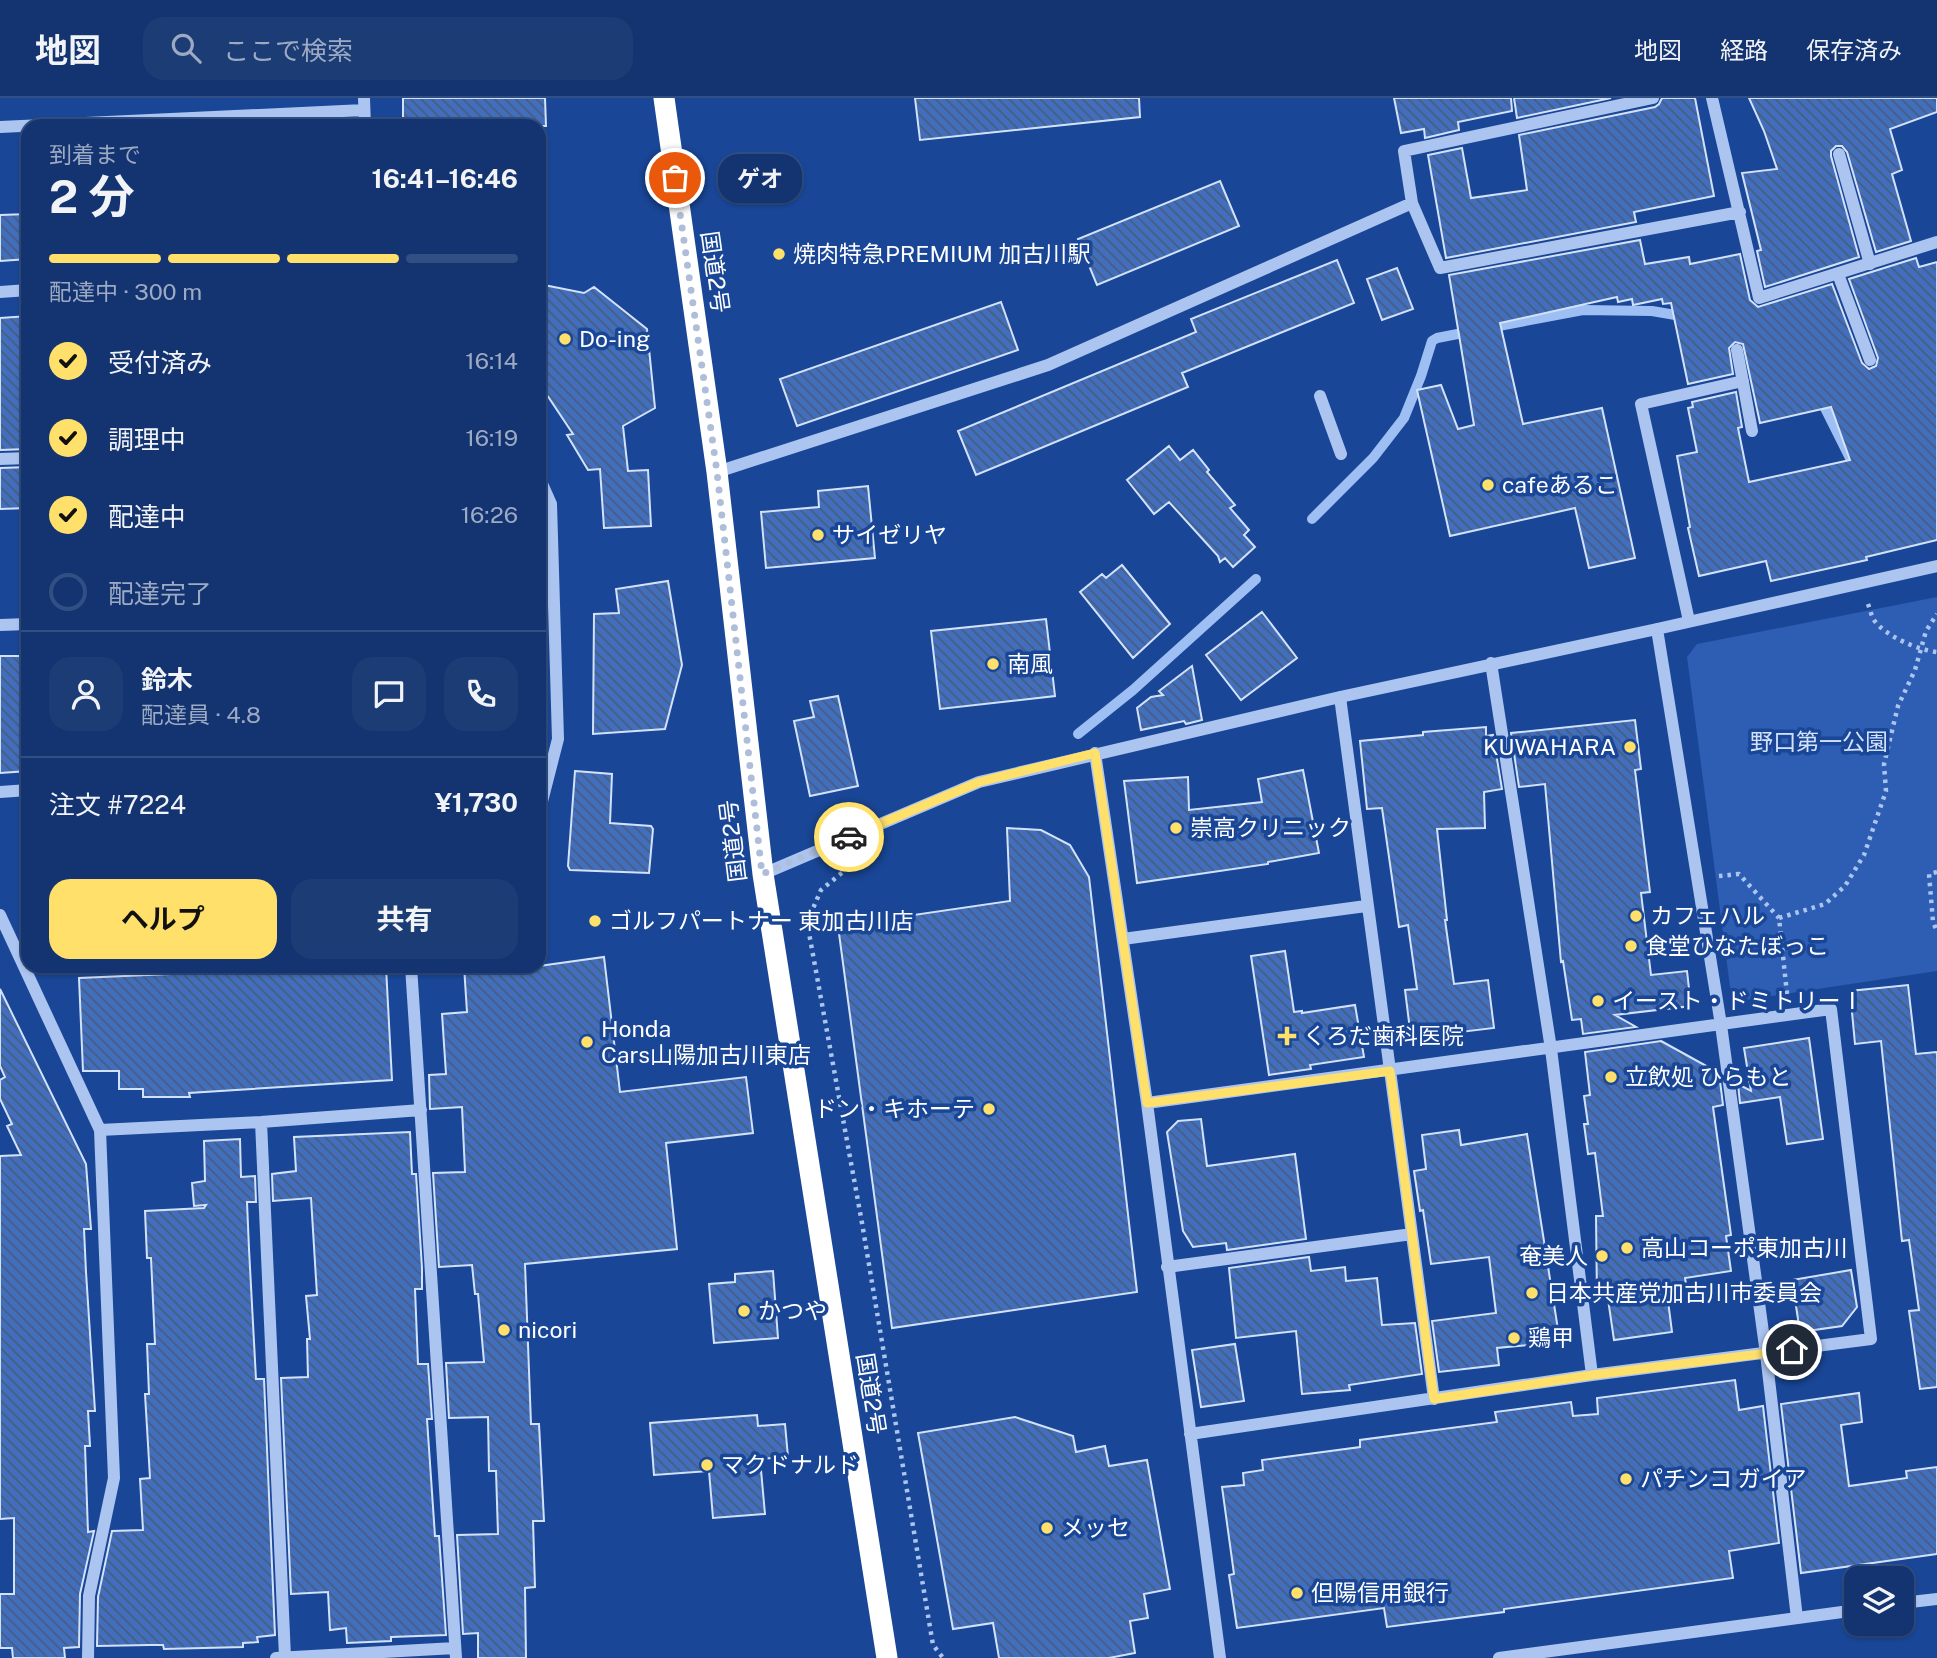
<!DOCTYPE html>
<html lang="ja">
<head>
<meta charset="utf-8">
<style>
  :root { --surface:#133470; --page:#1c3c75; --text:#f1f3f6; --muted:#9daac3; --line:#324f83; --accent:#ffe06b }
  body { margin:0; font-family:"Public Sans","Noto Sans JP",sans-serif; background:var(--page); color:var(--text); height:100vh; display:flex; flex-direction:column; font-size:26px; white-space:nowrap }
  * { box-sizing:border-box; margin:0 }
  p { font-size:23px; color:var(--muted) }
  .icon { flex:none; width:38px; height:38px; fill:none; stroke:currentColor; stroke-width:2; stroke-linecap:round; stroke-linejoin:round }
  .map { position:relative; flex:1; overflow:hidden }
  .details { position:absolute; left:21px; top:21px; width:525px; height:854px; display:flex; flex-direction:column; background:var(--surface); border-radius:21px; box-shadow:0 2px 5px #0004,0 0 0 2px var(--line) }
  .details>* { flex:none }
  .tools { position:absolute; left:1844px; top:1468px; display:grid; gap:14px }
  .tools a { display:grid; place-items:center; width:70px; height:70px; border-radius:14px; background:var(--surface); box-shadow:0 2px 5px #0004,0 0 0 2px var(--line); font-size:35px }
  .pin { position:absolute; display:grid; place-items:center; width:60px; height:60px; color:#fff; margin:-30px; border:4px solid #fff; border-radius:50%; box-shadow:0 2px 7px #0007 }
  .courier { position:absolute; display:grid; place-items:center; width:70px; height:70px; margin:-35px; border:5px solid #ffe06b; border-radius:50%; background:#fff; color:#222; box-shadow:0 2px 9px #0007 }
  .bubble { position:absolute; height:49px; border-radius:21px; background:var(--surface); box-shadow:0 2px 5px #0004,0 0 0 2px var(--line); font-size:23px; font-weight:700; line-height:49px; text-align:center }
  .summary em { font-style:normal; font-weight:700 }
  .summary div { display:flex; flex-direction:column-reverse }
  .summary { display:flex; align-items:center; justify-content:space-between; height:119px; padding:0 28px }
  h1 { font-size:46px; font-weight:700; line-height:52px }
  .bar { display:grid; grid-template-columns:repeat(4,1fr); gap:10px 7px; align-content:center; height:84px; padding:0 28px }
  .bar i { height:9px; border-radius:5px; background:var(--line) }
  .bar .active { background:var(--accent) }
  .bar p { grid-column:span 4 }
  .line { display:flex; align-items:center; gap:18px; padding:0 28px; border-top:2px solid var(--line) }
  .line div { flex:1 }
  .round { display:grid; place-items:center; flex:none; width:74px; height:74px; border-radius:21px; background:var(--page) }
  ol { padding:0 28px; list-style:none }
  li { display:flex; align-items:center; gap:21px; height:77px }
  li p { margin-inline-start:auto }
  li .icon { padding:7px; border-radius:50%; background:var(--accent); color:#111; stroke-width:4 }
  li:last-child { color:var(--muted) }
  li i { width:38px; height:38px; border:4px solid var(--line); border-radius:50% }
  .cta { display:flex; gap:14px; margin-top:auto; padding:14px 28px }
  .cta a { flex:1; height:80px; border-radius:21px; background:var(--accent); color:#111; font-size:28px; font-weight:700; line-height:80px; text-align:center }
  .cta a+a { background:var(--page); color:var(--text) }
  header { display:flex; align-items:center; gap:42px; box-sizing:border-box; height:98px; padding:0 35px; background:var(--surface); border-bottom:2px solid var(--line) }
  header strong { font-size:33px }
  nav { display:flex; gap:38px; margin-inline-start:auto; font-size:24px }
  .search { width:490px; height:63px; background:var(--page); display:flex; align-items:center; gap:18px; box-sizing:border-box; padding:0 24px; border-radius:21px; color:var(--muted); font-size:26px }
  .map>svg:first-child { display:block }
</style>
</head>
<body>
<header>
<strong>地図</strong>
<div class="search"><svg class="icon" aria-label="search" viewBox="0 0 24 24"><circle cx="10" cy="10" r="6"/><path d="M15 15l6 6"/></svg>ここで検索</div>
<nav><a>地図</a><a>経路</a><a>保存済み</a></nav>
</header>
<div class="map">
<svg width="1937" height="1560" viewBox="0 0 1937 1560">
  <defs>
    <pattern id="building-back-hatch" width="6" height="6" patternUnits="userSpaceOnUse" patternTransform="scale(1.75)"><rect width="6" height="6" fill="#426fbd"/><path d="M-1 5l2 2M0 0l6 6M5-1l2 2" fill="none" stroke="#485c7f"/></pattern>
  </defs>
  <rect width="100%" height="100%" fill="#194696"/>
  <!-- park -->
  <path fill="#2d5eb4" d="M1937 499V873L1732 904 1687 559 1697 546Z"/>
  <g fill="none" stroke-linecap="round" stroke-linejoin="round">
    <!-- stream -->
    <path stroke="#9ebff3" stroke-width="10" d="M1488 230 1583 212 1652 213 1687 219
      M1819 298 1854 368
      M1312 421 1373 360 1404 320 1421 278 1432 243 1437 240 1473 233
      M1078 636 1133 592 1256 481"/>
  </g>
  <!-- building -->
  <path fill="url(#building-back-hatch)" stroke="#d3e2fb" stroke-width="2" d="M403 0H545L546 28H403Z
    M915 0H1139L1140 19 920 42Z
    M1394 0H1511L1512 13 1458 24 1459 32 1425 40 1424 31 1401 35Z
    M1514 0H1611L1517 20Z
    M1662 0H1695L1714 98 1634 114 1636 124 1446 160 1428 57 1462 50 1471 100 1527 92 1519 37 1655 9 1659 6Z
    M1749 0H1937V14L1890 31 1902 72 1892 76 1911 143 1876 154 1847 54 1842 48H1836L1831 53V58L1859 159 1765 189 1757 153 1761 152 1742 75 1777 71 1764 33Z
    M1220 83 1239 128 1097 187 1078 141Z
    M28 116V161L0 163V117Z
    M1640 142 1645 166 1689 159 1690 166 1740 156 1750 202 1758 209 1832 186 1862 265 1869 271 1876 268 1878 260 1849 181 1916 160 1919 169 1937 164V442L1866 459 1867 462 1771 483 1766 463 1699 478 1688 430 1690 429 1677 358 1697 354 1688 310 1693 309 1692 304 1736 294 1742 329 1738 330 1749 384 1850 362 1831 309 1760 325 1743 246 1735 244 1729 250 1733 276 1688 286 1671 205 1663 206 1662 201 1633 207 1632 201 1618 204 1617 199 1500 225 1523 326 1602 310 1635 460 1589 470 1575 410 1450 438 1417 292 1441 287 1458 331 1474 327 1449 177Z
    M1337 162 1354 205 1182 275 1188 289 976 377 958 333 1196 234 1191 221Z
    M1397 170 1413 211 1382 222 1367 181Z
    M539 186 584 195 594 189 647 231 655 310 623 328 628 373 648 372 651 428 604 430 600 371 588 372 567 337 573 336 539 285Z
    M1001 204 1018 252 797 328 780 281Z
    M28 218V351L0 352V220Z
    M1169 348 1180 362 1193 352 1209 372 1207 374 1235 407 1230 410 1249 432 1244 437 1255 449 1233 469 1225 460 1220 464 1218 458 1169 404 1154 416 1127 382Z
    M28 369V410L0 411V370Z
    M868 388 875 460 766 470 761 414 819 409 818 393Z
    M1122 467 1170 526 1133 560 1080 494 1102 476 1106 480Z
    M668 483 682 567 665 631 593 636 594 516 619 515 616 491Z
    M1262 514 1297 560 1241 602 1206 557Z
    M1046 521 1055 598 940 611 931 533Z
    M0 558H28V673L0 675Z
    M1192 568 1202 622 1186 626 1184 623 1141 632 1137 610 1151 599 1163 597 1159 593Z
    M838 598 858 688 810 698 794 623 814 619 810 603Z
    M1635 622 1641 671 1635 672 1650 794 1641 795 1651 877 1687 873 1691 908 1615 917 1636 929 1583 936 1581 921 1572 922 1563 863 1561 864 1545 686 1519 689 1511 635Z
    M1486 629V638L1493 637 1502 691 1484 694 1485 730 1437 731 1447 822H1445L1454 886 1488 882 1494 930 1411 940 1405 892 1417 891 1408 827 1399 829 1382 710 1367 711 1360 643 1423 637V634Z
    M1303 672 1319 755 1268 764V766L1137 785 1124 683 1188 679 1189 712 1262 704 1258 681Z
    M575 673 612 676 610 725 651 728 653 731 649 775 570 772 568 768Z
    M1007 730 1041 732 1070 747 1089 779 1137 1194 892 1230 838 828 1010 803Z
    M1285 853 1294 914 1302 913V915L1355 907 1364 959 1310 967 1311 971 1269 977 1251 858Z
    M604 859 620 994 746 979 753 1035 666 1045 677 1151 525 1166 531 1326H539L544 1423H533L535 1489 525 1490 526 1560H478V1535L463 1536 457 1437 498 1436 496 1373H489L488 1319 449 1320 446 1265 484 1264 478 1196H475L472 1167 439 1169 433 1075 465 1074 462 1009 430 1011 429 977 446 976 442 916 467 914 464 868H539Z
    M324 868H365L366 871 386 869 392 982 189 995 190 999H143V991H119V973H83L79 880 217 874 255 869V876L324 872Z
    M1908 887 1916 956 1937 954V1289L1920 1291 1909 1213 1919 1212 1909 1142 1902 1143 1881 943 1855 946 1850 893Z
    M0 891 86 1066 91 1131H84L86 1174 95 1313H88L90 1348H85L88 1434 94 1433 80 1496 79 1549 64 1550 65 1560H13L12 1550H0V1496H14V1420L0 1421V1058L21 1057 7 1028 12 1026 0 1001V982L5 979 0 968Z
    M1809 940 1823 1041 1787 1046 1780 999 1740 1005 1738 986 1751 993 1744 950Z
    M1661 943 1719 975 1723 1007 1713 1009 1731 1137 1726 1138 1731 1173 1685 1180 1687 1192 1667 1195 1672 1234 1614 1242 1608 1201 1597 1202 1596 1118H1603L1595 1055 1588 1056 1584 1026H1588L1584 998 1590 997 1585 954Z
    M1201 1021 1207 1068 1295 1056 1306 1141 1227 1152 1226 1145 1193 1149 1183 1133 1167 1034 1178 1023Z
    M1459 1032 1461 1047 1527 1036 1560 1244 1497 1250 1499 1267 1439 1274 1432 1223 1496 1215 1489 1159 1431 1166 1423 1112 1420 1113 1414 1073 1426 1071 1422 1037Z
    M410 1034 412 1076H416L422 1170V1191H415L418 1266H428L432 1321H427L428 1336 435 1438H439L446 1537 391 1539V1543L347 1545 346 1530 330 1532 328 1494 291 1496 281 1280 308 1279 307 1241H310L306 1198 317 1197 311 1100 273 1103 272 1076 296 1073 294 1039Z
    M240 1041 241 1079 255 1078 256 1104H247L249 1151 256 1281H264L275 1537 257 1539 258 1544 243 1545V1549L164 1551 163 1547H150L97 1548 98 1499 112 1433 143 1432 140 1381 150 1380 145 1296H149L147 1246H155L151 1160H147L145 1113 204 1110 206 1107 194 1108 192 1085 205 1083 204 1043Z
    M1309 1159 1311 1173 1345 1169 1346 1183 1377 1180 1382 1227 1415 1225 1422 1276 1349 1287 1350 1292 1302 1296 1296 1233 1236 1240 1229 1170Z
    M1851 1172 1857 1209 1842 1228 1800 1234 1792 1182Z
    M773 1173 778 1240 714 1245 709 1186 735 1184V1176Z
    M1235 1246 1244 1303 1201 1309 1192 1252Z
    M1735 1282 1739 1312 1763 1308 1779 1445 1729 1453 1733 1480 1504 1511V1514L1387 1529 1384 1510 1237 1530 1229 1477 1234 1476 1222 1389 1244 1387 1243 1375 1263 1372 1262 1362 1360 1349V1342L1497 1324 1495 1314 1571 1304 1573 1318 1598 1316 1597 1300Z
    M1859 1295 1862 1324 1841 1327 1849 1388 1907 1380 1906 1373 1937 1369V1456L1801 1475 1781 1306Z
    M757 1317 758 1328 785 1326 788 1359 760 1361 765 1416 713 1420 709 1373 654 1377 650 1325Z
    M1015 1319 1073 1338 1076 1354 1105 1348 1109 1368 1147 1362 1170 1491 1144 1496 1148 1520 1130 1523 1135 1555 1109 1560H999L993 1525 953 1531 918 1335Z"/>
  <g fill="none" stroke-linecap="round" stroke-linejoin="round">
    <!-- path -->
    <path stroke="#acc5f0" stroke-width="4.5" stroke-dasharray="3.5 5" stroke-linecap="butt" d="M1868 506C1870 511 1871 517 1874 522 1885 538 1918 552 1937 554
      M855 764 821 792 807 824 862 1125 933 1547 943 1560
      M1937 774 1929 776 1933 824 1937 833
      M1719 778 1739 776 1779 820
      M1787 896 1779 820 1825 806 1845 788 1864 757 1886 693 1884 666 1898 608 1915 572 1926 533 1937 516"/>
    <!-- minor -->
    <path stroke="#acc5f0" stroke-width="12" d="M364 0 365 28
      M1653 0 1404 53 1412 105 1440 170 1740 114
      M1712 0 1759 200 1937 144
      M0 29 364 12
      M1839 56 1870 166
      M1838 176 1870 262
      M0 194 28 192
      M1737 252 1752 333
      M1320 298 1341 356
      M0 361 28 360
      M717 374 1048 267 1412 105
      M539 379 551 406 558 641 539 715
      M1689 523 1641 306 1743 283
      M0 527 28 526
      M1657 531 1721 927 1766 1256 1797 1520
      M1491 565 1551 951 1592 1277
      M1340 599 1434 1301
      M1095 655 1147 1005 1220 1560
      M0 694 28 692
      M763 776 979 684 1340 599 1657 531 1937 468
      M0 817 100 1032 114 1380 89 1498 88 1560
      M1123 841 1366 808
      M411 868 456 1560
      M1147 1005 1831 911 1871 1241 1592 1277 1190 1336
      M261 1024 285 1559
      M100 1032 261 1024 421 1012
      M1167 1169 1412 1136
      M1902 1505 1937 1501
      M276 1560 455 1550
      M1499 1560 1857 1512"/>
    <!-- highway -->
    <path stroke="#fff" stroke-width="21" d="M664 0 717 374 763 776 887 1560"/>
  </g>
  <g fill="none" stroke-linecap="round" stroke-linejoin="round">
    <!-- done -->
    <path stroke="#aebeda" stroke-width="7" stroke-dasharray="0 12.6" d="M675 80 717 374 762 776 849 739"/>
    <!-- route -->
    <path stroke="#ffe06b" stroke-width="9" d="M849 739 979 684 1095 655 1147 1005 1390 973 1434 1301 1592 1277 1792 1252"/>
  </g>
  <!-- markers -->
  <g fill="#ffe06b" stroke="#194696" stroke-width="2.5">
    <circle cx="779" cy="156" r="7"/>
    <circle cx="565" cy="241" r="7"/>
    <circle cx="1488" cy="387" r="7"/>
    <circle cx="818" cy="437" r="7"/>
    <circle cx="993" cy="566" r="7"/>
    <circle cx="1630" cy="649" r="7"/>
    <circle cx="1176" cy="730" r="7"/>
    <circle cx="1636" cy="818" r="7"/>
    <circle cx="595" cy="823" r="7"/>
    <circle cx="1631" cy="848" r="7"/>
    <circle cx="1598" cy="903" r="7"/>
    <path d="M1283.5 927.5h7v7h7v7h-7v7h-7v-7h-7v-7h7z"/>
    <circle cx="587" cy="944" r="7"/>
    <circle cx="1611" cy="979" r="7"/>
    <circle cx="989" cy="1011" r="7"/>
    <circle cx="1627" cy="1150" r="7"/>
    <circle cx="1602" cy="1158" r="7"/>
    <circle cx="1532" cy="1195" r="7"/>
    <circle cx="744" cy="1213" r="7"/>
    <circle cx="504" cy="1232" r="7"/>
    <circle cx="1514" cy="1240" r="7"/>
    <circle cx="707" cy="1367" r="7"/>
    <circle cx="1626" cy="1381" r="7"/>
    <circle cx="1047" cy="1430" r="7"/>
    <circle cx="1297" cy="1495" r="7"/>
  </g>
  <g text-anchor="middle" stroke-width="7" stroke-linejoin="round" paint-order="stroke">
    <!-- poi labels -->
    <g font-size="23" fill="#fff" stroke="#194696" text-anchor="start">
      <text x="793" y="164">焼肉特急PREMIUM 加古川駅</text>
      <text x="579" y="249">Do-ing</text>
      <text x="1502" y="395">cafeあるこ</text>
      <text x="832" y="445">サイゼリヤ</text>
      <text x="1007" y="574">南風</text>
      <text x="1616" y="657" text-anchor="end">KUWAHARA</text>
      <text x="1190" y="738">崇高クリニック</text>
      <text x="1650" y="826">カフェハル</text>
      <text x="609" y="831">ゴルフパートナー 東加古川店</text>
      <text x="1645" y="856">食堂ひなたぼっこ</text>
      <text x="1612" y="911">イースト・ドミトリーⅠ</text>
      <text x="601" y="939">Honda<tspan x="601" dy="26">Cars山陽加古川東店</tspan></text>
      <text x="1303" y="946">くろだ歯科医院</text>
      <text x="1625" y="987">立飲処 ひらもと</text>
      <text x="975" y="1019" text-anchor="end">ドン・キホーテ</text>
      <text x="1641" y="1158">高山コーポ東加古川</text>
      <text x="1588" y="1166" text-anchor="end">奄美人</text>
      <text x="1546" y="1203">日本共産党加古川市委員会</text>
      <text x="758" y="1221">かつや</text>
      <text x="518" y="1240">nicori</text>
      <text x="1528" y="1248">鶏甲</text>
      <text x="721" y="1375">マクドナルド</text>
      <text x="1640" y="1389">パチンコ ガイア</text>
      <text x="1061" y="1438">メッセ</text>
      <text x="1311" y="1503">但陽信用銀行</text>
    </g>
    <!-- street labels -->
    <g font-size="23" fill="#fff" stroke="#194696">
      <text transform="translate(715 174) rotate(82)" y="8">国道2号</text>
      <text transform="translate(733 743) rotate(-97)" y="8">国道2号</text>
      <text transform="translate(871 1296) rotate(81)" y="8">国道2号</text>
    </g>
    <!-- park labels -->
    <g font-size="23" fill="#d3e2fb" stroke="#194696">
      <text x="1819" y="652">野口第一公園</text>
    </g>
  </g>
</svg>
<div class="tools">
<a><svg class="icon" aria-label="layers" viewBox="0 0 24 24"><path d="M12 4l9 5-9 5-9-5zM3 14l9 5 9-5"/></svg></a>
</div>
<div class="pin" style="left:675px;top:80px;background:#ea580c"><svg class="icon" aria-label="bag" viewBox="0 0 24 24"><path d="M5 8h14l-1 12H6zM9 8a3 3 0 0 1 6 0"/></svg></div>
<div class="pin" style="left:1792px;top:1252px;background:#1f2937"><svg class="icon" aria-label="home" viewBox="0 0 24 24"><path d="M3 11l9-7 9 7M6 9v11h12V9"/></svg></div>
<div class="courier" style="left:849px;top:739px"><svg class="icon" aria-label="car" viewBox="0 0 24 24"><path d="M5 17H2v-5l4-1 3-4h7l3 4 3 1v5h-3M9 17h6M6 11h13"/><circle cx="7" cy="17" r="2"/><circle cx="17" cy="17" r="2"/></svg></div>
<div class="bubble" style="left:718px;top:56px;width:84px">ゲオ</div>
<section class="details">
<div class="summary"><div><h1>2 分</h1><p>到着まで</p></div><em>16:41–16:46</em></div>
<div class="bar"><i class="active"></i><i class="active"></i><i class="active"></i><i></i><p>配達中 · 300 m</p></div>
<ol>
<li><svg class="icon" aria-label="check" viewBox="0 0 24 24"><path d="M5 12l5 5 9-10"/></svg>受付済み<p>16:14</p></li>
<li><svg class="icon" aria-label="check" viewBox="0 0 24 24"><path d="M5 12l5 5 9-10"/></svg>調理中<p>16:19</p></li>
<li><svg class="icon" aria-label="check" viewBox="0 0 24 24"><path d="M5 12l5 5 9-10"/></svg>配達中<p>16:26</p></li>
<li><i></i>配達完了</li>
</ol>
<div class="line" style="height:126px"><a class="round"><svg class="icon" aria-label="person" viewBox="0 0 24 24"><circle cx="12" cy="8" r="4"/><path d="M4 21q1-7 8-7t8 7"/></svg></a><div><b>鈴木</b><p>配達員 · 4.8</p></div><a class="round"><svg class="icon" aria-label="chat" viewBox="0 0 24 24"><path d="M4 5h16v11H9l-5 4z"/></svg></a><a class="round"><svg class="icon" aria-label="phone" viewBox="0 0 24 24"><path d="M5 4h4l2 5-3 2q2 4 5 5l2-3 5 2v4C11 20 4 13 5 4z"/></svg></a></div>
<div class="line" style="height:91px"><div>注文 #7224</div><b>¥1,730</b></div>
<div class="cta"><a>ヘルプ</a><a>共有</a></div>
</section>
</div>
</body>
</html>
